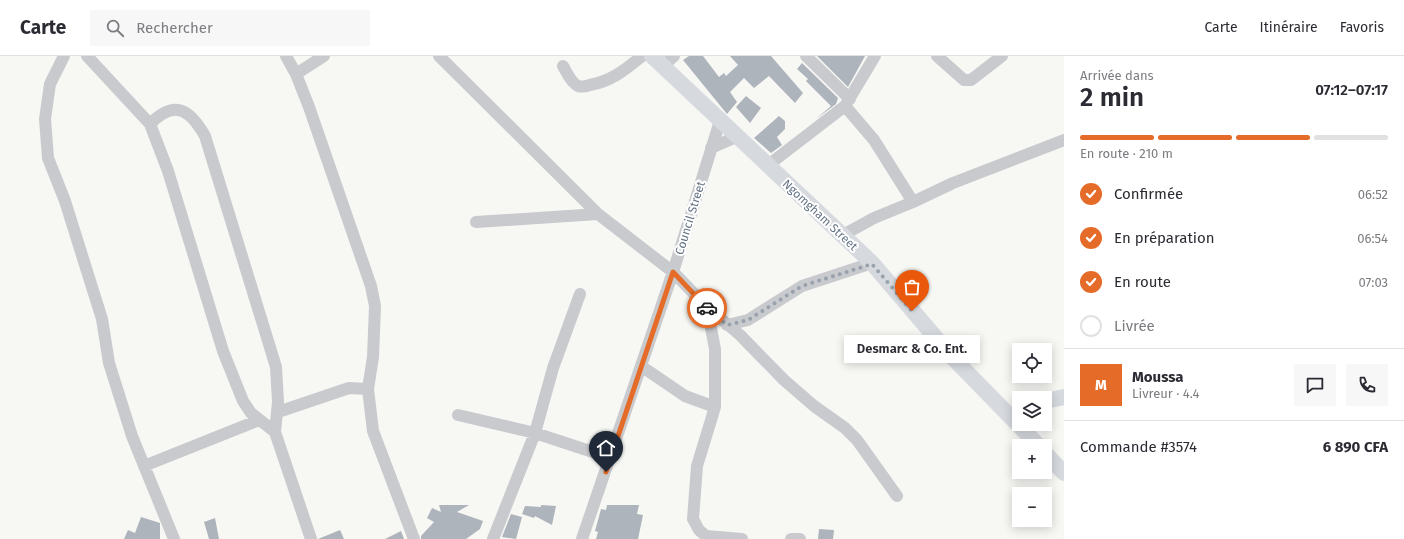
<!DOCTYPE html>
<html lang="fr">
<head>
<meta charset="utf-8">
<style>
  :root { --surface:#fff; --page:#f7f7f7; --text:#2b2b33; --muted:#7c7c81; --line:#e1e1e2; --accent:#e46b28 }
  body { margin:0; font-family:"Fira Sans",sans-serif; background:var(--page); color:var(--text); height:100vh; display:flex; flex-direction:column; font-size:15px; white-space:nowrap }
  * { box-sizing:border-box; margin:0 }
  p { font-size:13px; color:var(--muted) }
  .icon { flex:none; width:22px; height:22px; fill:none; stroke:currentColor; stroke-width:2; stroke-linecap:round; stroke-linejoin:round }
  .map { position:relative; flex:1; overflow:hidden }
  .sheet { display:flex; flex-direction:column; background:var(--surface); width:340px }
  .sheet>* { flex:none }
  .fabs { position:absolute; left:1012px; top:287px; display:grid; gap:8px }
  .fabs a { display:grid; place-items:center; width:40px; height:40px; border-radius:0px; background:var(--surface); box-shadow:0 2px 10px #0003; font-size:20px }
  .pin { position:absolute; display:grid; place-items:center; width:34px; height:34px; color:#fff; margin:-41px -17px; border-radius:50% 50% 50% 0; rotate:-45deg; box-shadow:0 0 4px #0007 }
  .pin .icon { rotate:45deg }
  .courier { position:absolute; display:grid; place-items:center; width:40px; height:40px; margin:-20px; border:3px solid #e46b28; border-radius:50%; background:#fff; color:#222; box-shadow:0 1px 5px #0007 }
  .bubble { position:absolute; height:28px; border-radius:0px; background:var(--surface); box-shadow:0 2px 10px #0003; font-size:13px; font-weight:600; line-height:28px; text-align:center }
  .headline em { font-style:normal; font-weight:600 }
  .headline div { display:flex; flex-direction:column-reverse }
  .headline { display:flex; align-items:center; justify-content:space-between; height:68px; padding:0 16px }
  h1 { font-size:26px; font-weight:600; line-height:30px }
  .bar { display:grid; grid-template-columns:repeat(4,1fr); gap:6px 4px; align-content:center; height:48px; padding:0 16px }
  .bar i { height:5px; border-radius:3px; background:var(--line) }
  .bar .current { background:var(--accent) }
  .bar p { grid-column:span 4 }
  .line { display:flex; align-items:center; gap:10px; padding:0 16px; border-top:1px solid var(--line) }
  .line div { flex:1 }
  .round { display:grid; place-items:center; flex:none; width:42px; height:42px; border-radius:0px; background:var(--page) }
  ol { padding:0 16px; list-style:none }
  li { display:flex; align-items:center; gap:12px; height:44px }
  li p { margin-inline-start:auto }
  li .icon { padding:4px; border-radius:50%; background:var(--accent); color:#fff; stroke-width:4 }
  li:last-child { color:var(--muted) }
  li i { width:22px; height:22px; border:2px solid var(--line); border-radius:50% }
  header { display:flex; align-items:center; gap:24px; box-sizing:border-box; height:56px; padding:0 20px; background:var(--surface); border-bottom:1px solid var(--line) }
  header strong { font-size:19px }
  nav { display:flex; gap:22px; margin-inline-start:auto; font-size:14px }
  .search { width:280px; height:36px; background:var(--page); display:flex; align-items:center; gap:10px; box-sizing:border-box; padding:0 14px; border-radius:0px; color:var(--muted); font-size:15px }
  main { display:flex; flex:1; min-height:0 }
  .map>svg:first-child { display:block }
</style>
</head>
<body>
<header>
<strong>Carte</strong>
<div class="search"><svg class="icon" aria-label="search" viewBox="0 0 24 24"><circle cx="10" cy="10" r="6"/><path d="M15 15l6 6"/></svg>Rechercher</div>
<nav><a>Carte</a><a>Itinéraire</a><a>Favoris</a></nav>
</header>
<main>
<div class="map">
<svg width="1064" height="483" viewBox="0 0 1064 483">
  <rect width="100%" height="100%" fill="#f7f7f4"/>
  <!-- building -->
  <path fill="#aeb4bb" d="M689 0H703L719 21 724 17 726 20 738 9 730 0H771L803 37 795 47 769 20 754 32 744 22 730 36 737 46 727 58 683 4Z
    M817 0H865L848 31Z
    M802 7 838 42 836 48 816 63 831 50 806 25 808 23 797 13Z
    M746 40 761 52 750 67 736 51Z
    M779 60 785 65V73L777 81 782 89 771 97 754 82Z
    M439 449H469L457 456 483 465 480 473 466 483H421V480L434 466 427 462 432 452 441 456Z
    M541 449 556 450 552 469 535 460 534 462 522 458 525 450 541 451Z
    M607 449H639L637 458 643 459 638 483H596L598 476 595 475 601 453 606 454Z
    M511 458 522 461 516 483 502 481Z
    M141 461 160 467V483H124L128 474 135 477Z
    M215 462 219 483H209L204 466Z
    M819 473 834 474 833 483H818Z
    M340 474 344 483H318Z
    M401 475 404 483H385Z"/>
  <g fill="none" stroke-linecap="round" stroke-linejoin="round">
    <!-- minor -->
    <path stroke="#c8cace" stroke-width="12" d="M64 0 50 28 45 63 48 102 65 145 102 263 109 307 132 380 174 483
      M87 0 150 68 168 115 223 295 243 345 251 357 275 376
      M286 0 296 18 309 51 371 230 375 250 373 301 368 333 373 375 414 483
      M439 0 598 158 673 216 707 251 740 279 784 324 814 350 845 372 857 384 897 440
      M806 0 850 43
      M937 0 964 24H971L1002 0
      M563 10C566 15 571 27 578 30 581 31 587 30 590 29 612 25 626 13 642 0
      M663 10 674 0
      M296 18 324 0
      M150 68C174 44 189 52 205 80L276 311 278 346 275 376 311 483
      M711 92 736 81
      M767 110 845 50 875 0
      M913 146 953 127 1064 84
      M476 166 598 158
      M843 179 874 162 913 146 874 84 845 50
      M707 251 715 293V351L697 410 693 463 699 474 706 480 742 483
      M727 269 748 264 802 230 872 207
      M641 310 685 340 715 351
      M278 356 349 332 368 333
      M458 359 535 377 611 402
      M144 410 259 364
      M493 483 535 377 553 312 580 238
      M582 483 673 216 720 65
      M791 483H800"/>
    <!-- major -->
    <path stroke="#d6dadf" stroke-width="16" d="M652 0 872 207 953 302 1039 390
      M1045 345 1064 341
      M1045 397 1064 417"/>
  </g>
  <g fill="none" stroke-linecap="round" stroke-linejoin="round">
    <!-- done -->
    <path stroke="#99a2ac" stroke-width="4" stroke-dasharray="0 7.2" d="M707 252 727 269 748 264 802 230 872 208 912 255"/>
    <!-- route -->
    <path stroke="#e46b28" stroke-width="5" d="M606 416 673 216 707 252"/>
  </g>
  <g text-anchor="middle" stroke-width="4" stroke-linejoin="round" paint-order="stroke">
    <!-- street labels -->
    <g font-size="12" fill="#667486" stroke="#fff">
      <text transform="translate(820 159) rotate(43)" y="4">Ngomgham Street</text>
      <text transform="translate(690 162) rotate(-73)" y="4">Council Street</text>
    </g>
  </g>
</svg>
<div class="fabs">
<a><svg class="icon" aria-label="locate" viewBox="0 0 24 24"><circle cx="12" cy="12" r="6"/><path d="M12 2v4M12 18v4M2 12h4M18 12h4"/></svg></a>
<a><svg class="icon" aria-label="layers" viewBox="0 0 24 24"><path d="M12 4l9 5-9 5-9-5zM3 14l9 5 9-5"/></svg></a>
<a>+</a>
<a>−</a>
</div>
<div class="pin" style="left:912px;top:255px;background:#ea580c"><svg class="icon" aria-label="bag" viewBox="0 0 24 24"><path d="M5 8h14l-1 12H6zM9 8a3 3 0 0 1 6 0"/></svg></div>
<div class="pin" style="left:606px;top:416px;background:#1f2937"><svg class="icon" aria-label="home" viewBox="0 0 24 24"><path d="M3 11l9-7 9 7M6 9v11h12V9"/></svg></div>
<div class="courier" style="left:707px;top:252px"><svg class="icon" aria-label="car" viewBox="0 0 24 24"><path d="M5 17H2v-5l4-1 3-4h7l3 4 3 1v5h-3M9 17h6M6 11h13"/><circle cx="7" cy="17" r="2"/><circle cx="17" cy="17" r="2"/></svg></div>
<div class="bubble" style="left:844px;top:279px;width:136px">Desmarc &amp; Co. Ent.</div>
</div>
<section class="sheet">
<div class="headline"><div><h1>2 min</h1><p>Arrivée dans</p></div><em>07:12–07:17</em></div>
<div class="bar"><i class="current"></i><i class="current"></i><i class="current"></i><i></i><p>En route · 210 m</p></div>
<ol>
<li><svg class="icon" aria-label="check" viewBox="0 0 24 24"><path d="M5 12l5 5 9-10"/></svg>Confirmée<p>06:52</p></li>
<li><svg class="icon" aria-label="check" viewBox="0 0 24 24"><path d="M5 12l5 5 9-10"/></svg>En préparation<p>06:54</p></li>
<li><svg class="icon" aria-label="check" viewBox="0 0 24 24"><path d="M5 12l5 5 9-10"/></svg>En route<p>07:03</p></li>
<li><i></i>Livrée</li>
</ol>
<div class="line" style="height:72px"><b class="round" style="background:var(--accent);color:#fff">M</b><div><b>Moussa</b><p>Livreur · 4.4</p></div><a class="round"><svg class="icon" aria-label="chat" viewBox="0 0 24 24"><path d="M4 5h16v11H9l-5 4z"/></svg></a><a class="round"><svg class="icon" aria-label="phone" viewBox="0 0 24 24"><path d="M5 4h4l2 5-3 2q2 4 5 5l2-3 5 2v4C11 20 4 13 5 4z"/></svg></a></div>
<div class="line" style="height:52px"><div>Commande #3574</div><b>6 890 CFA</b></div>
</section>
</main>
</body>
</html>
